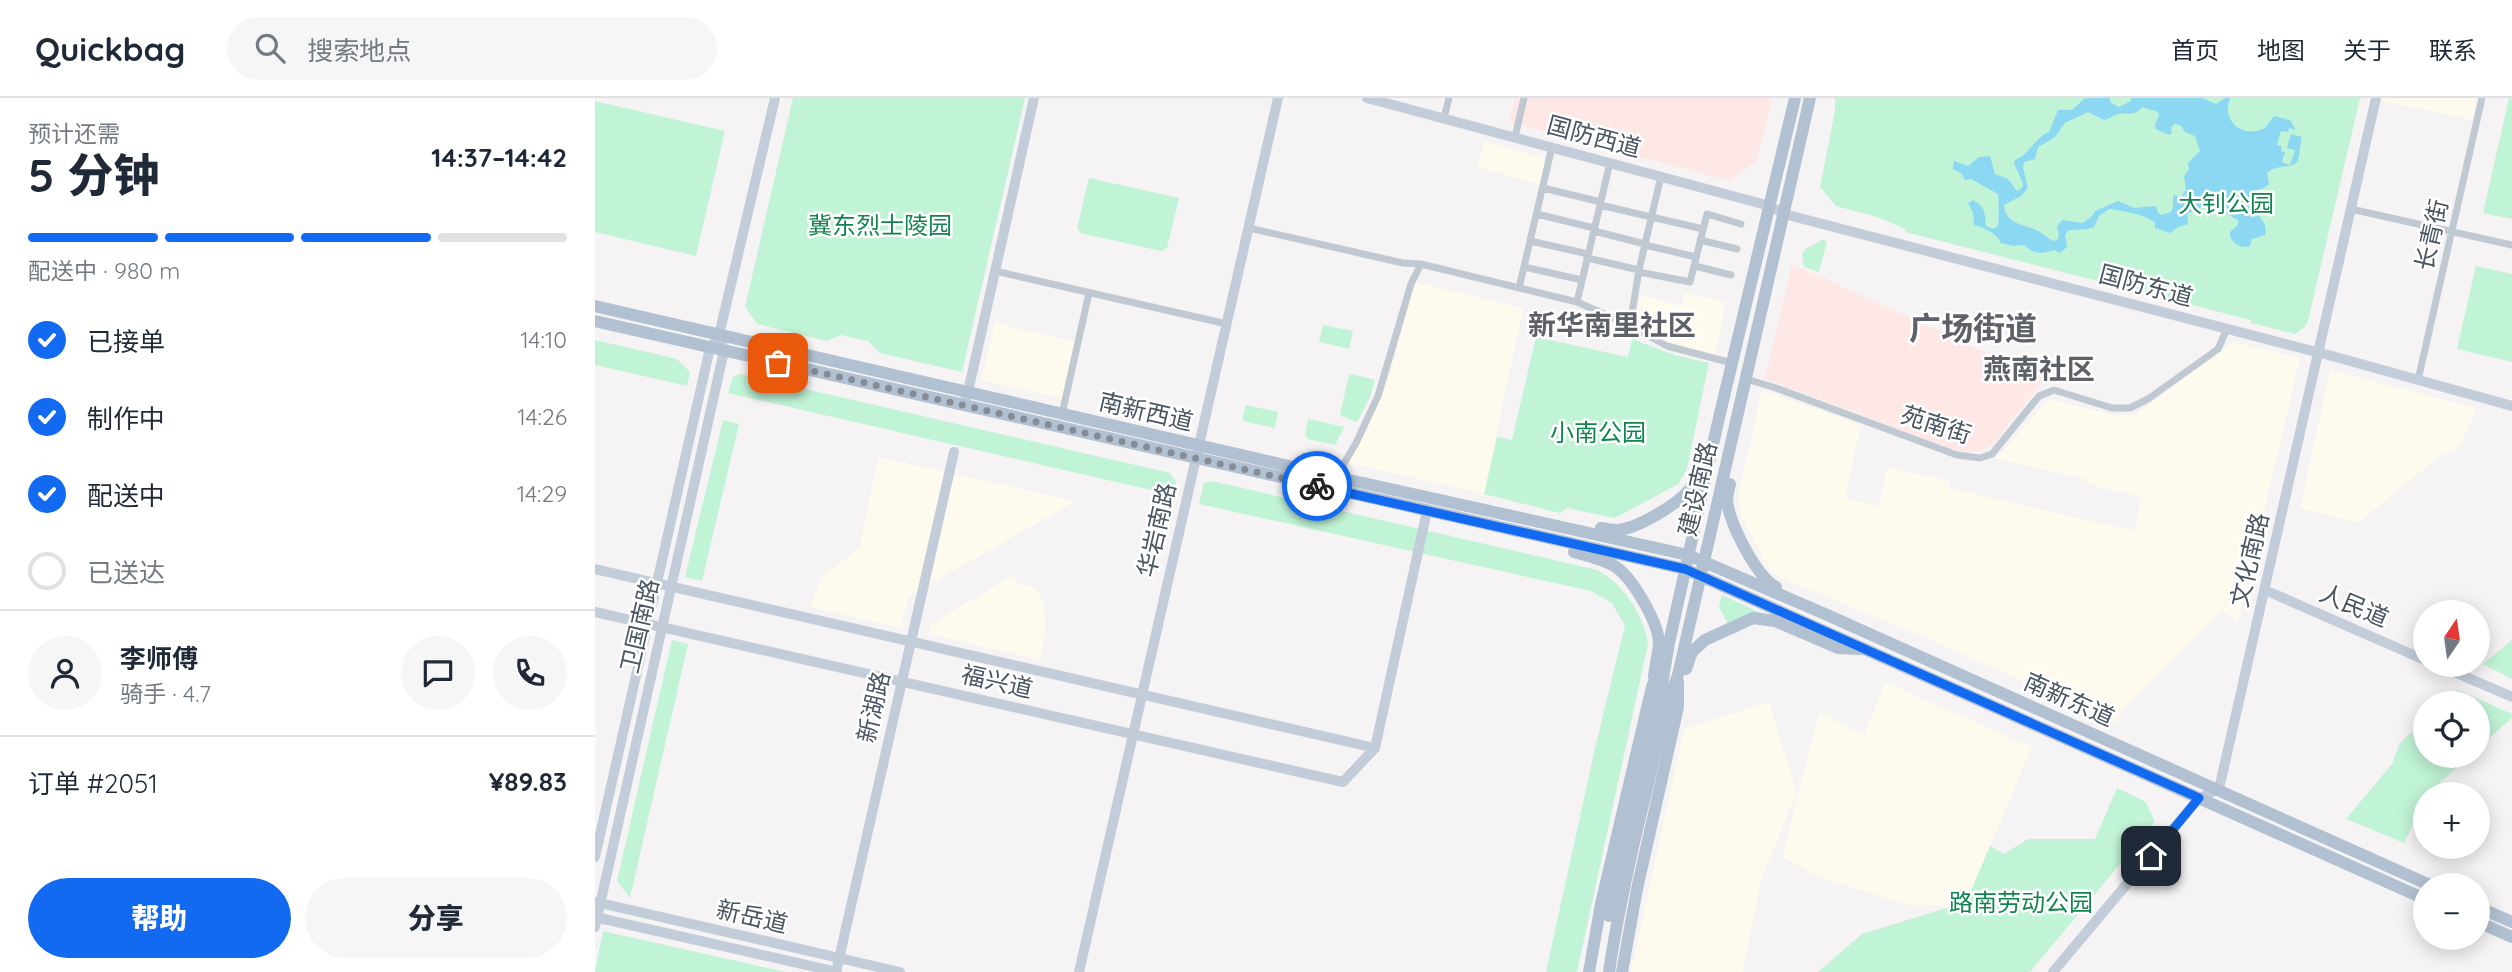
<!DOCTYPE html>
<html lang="zh">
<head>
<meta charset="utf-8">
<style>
  :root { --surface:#fff; --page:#f6f6f7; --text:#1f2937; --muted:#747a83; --line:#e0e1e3; --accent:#116af0 }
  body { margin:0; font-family:Quicksand,"Noto Sans SC",sans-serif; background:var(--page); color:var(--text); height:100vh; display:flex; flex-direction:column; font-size:26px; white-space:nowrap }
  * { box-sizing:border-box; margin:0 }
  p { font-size:23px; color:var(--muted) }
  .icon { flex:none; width:38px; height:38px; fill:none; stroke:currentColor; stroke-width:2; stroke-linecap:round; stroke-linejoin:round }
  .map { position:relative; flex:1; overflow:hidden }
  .side { display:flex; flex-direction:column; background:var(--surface); width:595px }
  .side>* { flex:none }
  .needle { width:46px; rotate:13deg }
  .fabs { position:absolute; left:1818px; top:502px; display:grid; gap:14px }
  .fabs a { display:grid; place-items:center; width:77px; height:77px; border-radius:50%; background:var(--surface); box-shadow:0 4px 18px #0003; font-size:35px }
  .pin { position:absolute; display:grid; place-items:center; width:60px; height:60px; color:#fff; margin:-30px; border-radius:14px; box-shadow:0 4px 10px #0006 }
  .courier { position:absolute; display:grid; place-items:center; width:70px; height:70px; margin:-35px; border:5px solid #116af0; border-radius:50%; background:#fff; color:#222; box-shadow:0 2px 9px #0007 }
  .head em { font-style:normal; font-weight:800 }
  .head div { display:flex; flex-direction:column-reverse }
  .head { display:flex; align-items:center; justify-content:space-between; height:119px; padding:0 28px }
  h1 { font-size:46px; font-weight:800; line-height:52px }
  .bar { display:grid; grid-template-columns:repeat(4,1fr); gap:10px 7px; align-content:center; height:84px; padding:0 28px }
  .bar i { height:9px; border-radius:5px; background:var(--line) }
  .bar .current { background:var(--accent) }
  .bar p { grid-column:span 4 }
  .line { display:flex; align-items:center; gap:18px; padding:0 28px; border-top:2px solid var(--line) }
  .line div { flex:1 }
  .round { display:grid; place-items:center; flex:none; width:74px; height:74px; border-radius:37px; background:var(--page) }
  ol { padding:0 28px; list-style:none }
  li { display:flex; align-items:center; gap:21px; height:77px }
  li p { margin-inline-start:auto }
  li .icon { padding:7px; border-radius:50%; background:var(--accent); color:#fff; stroke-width:4 }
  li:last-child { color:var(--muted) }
  li i { width:38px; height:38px; border:4px solid var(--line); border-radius:50% }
  .action { display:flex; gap:14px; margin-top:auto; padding:14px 28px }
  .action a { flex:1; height:80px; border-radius:42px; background:var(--accent); color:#fff; font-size:28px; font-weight:800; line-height:80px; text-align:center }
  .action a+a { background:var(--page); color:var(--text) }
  header { display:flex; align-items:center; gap:42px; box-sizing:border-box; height:98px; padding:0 35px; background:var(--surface); border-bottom:2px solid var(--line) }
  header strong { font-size:33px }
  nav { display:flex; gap:38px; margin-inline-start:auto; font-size:24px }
  .search { width:490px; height:63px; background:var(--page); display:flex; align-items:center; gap:18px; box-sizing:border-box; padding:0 24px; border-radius:38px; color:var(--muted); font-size:26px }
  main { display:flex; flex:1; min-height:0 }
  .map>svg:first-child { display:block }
</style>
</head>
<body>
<header>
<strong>Quickbag</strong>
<div class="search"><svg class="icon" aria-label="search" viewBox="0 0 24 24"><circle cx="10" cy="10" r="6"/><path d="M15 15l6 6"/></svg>搜索地点</div>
<nav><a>首页</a><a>地图</a><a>关于</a><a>联系</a></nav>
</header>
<main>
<section class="side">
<div class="head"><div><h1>5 分钟</h1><p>预计还需</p></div><em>14:37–14:42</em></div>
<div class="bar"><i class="current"></i><i class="current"></i><i class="current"></i><i></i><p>配送中 · 980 m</p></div>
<ol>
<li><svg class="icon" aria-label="check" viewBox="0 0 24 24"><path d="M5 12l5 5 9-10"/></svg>已接单<p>14:10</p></li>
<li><svg class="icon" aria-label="check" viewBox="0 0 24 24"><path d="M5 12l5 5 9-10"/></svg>制作中<p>14:26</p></li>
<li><svg class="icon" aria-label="check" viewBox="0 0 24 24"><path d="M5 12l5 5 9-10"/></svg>配送中<p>14:29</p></li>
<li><i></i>已送达</li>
</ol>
<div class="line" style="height:126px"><a class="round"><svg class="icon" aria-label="person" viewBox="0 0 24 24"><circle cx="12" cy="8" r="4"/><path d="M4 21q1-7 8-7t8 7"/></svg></a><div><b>李师傅</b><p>骑手 · 4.7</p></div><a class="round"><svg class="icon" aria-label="chat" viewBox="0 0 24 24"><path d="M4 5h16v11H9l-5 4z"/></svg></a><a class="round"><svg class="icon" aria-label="phone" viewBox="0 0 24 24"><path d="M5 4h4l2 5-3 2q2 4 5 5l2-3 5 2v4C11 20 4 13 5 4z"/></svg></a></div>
<div class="line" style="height:91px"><div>订单 #2051</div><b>¥89.83</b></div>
<div class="action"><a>帮助</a><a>分享</a></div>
</section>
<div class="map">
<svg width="1917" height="874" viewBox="0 0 1917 874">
  <rect width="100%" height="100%" fill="#f5f3f3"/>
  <!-- commercial -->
  <path fill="#fefaee" d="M1788 0H1882L1877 22 1788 3Z
    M890 43 953 62 947 87 882 69Z
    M819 184 928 210 889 396 754 365 785 303 796 275Z
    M1090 195 1131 204 1120 258 1072 245 1044 229 1039 223 1046 197 1086 208Z
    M400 225 481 244 469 301 386 282Z
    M1638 244 1705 260 1643 525 1627 513 1527 613 1521 625 1327 538 1185 480 1172 469 1145 415 1143 398 1167 292 1266 327 1250 400 1284 408 1292 370 1355 383V390L1539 433 1546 399 1491 386 1492 381 1401 361 1454 301 1522 318 1541 316Z
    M1735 272 1881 310 1866 348 1842 360 1763 425 1705 410Z
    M283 359 481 403 314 498 306 530 215 509 219 497 228 479 265 449Z
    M418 477 424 487 437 488 448 502 451 525 445 562 334 536 336 526Z
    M1290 584 1437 649 1375 795 1358 808 1313 807 1224 779 1187 759 1224 615 1269 637Z
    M1174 604 1202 695 1167 779 1148 874H1036L1089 631Z"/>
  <!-- medical -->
  <path fill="#fde8e5" d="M920 0H1177L1162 62 1135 83 914 24Z
    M1197 166 1449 281 1399 345 1388 352 1378 354 1363 353 1170 281Z"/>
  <!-- green -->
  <path fill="#c1f3d6" d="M198 0H430L367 274 285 255 273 243 246 237 232 243 162 226 150 209Z
    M1240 0H1765L1713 223 1710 229 1700 236 1656 225V222L1310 134V131L1282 119 1241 108 1225 89 1240 13Z
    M1914 0H1917V121L1888 115Z
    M0 3 130 33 101 158 0 134Z
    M494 80 584 100 572 150 566 153 485 135 482 130Z
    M1227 142 1232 143 1224 174 1209 169 1207 157 1210 151Z
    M1881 168 1917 176V264L1862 251Z
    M728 227 758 233 754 251 724 244Z
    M941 239 1033 259 1037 241 1077 256 1114 265 1092 371 1083 386 1020 420 972 410 965 415 889 396 902 339 917 342Z
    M0 242 82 261 95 274 92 288 0 267Z
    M145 276 575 375 581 384 578 397 133 295 138 279Z
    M757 276 780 282 775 299 762 324 745 317 754 277Z
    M651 307 683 314 680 330 647 323Z
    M713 321 749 329 740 347 713 341 710 337Z
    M128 322 144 326 107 483 90 479Z
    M617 383 1002 472C1028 485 1049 517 1053 546L982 874H951L1000 650 1030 528 1017 505 996 493 604 406 609 385Z
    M1127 497 1168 516 1134 527 1124 509Z
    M77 542 93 546 35 800 22 783Z
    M1917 542V581L1888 566Z
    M1863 592 1917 616V620L1883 650V606L1848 605Z
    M1830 622V658H1874L1828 700 1827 707 1809 745 1751 721 1797 666 1805 645Z
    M1522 690 1551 704 1560 724 1435 874H1223L1267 836 1358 808 1375 795 1395 748 1409 756 1433 741H1500Z
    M8 833 177 871 191 874H0Z"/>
  <!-- water -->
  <path fill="#8cd8f2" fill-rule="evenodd" d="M1497 0H1514L1516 5 1524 9 1536 3V0H1607L1621 6 1630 0H1635C1626 24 1648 41 1670 30L1679 18 1695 22 1701 32 1694 30 1693 34 1686 33 1682 47 1687 48 1686 53 1690 54 1687 64 1695 67 1700 52 1692 50 1696 36 1707 39C1705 46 1705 55 1703 62 1699 72 1683 65 1672 75L1674 86 1669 90 1660 93C1649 117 1675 117 1670 137L1657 141 1655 148C1647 151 1638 146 1635 138V134L1643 127V122L1612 106 1592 116 1593 126 1583 129 1575 135 1560 130V125C1553 117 1524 112 1514 111L1504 118 1499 129C1489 133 1482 130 1472 133L1470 138 1472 149 1465 155 1459 152C1446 156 1440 157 1429 147L1418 148 1406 145C1402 135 1390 130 1379 127L1378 114 1373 105 1378 102C1390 108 1390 115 1391 128L1398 131 1403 128C1404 126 1404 98 1403 96L1376 81 1370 82 1366 75 1358 71 1359 63 1373 68 1384 59 1395 58 1400 76 1413 81 1422 93 1427 90 1428 86 1419 65 1420 62C1435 56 1439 40 1454 34L1463 12H1477L1489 1ZM1547 9 1563 14 1564 17 1560 27 1561 31 1574 37 1577 35 1576 30 1579 26 1585 27 1590 34 1600 38 1605 53 1593 65 1594 71 1589 78 1591 92 1586 99 1578 97V108L1576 114 1566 117 1563 115 1561 108 1539 110 1523 103 1500 113 1497 118 1488 125 1467 122 1462 129 1464 137 1462 142 1458 143C1452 140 1449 136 1443 133 1429 126 1411 127 1409 107L1426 98 1433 90 1428 70 1429 64 1440 61 1443 49 1459 40 1470 25 1493 14 1509 22C1513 21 1516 19 1520 17 1531 13 1539 20 1547 9Z"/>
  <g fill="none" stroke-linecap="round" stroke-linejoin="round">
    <!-- street -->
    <path stroke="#c0c9d2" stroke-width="7" d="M849 20 854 0
      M920 39 929 0
      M948 90 1006 104
      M1005 107 1108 131
      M1756 111 1917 147
      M942 116 999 130
      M654 130 808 165 826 166 982 204 1032 226 1072 248 1137 265
      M999 133 1050 146
      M1105 142 1142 151
      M935 143 993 156
      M1050 147 1101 159
      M992 160 1044 172
      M1100 168 1136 177
      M929 169 987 182
      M400 173 632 226
      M1044 174 1095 184 1112 116 1146 126
      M924 190 957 49
      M982 204 1015 65
      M1035 227 1044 172 1066 78
      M1151 281 1178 289 1362 357 1385 360 1397 356 1444 298 1459 292 1517 310H1535L1553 301 1623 251 1632 231
      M1823 282 1887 0
      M467 316 494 195
      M741 379 761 345 783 298 816 186 826 166"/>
    <!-- secondary -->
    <path stroke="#c3cdda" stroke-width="10" d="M772 0 1175 108 1189 116 1737 258 1917 308
      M370 307 439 0
      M0 471 780 650
      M1670 492 1830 562
      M0 514 748 684 780 650 832 413
      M1843 567 1917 599
      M0 759 115 250 124 237 180 0
      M1 804 305 874
      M0 819 242 874
      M0 829 129 253 127 246
      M241 874 359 354
      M484 874 683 0
      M1458 874 1604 700 1624 691 1781 0"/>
    <!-- primary -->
    <path stroke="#b2c1d2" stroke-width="12" d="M0 208 741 379 1093 457 1230 516 1837 788
      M0 223 1090 471 1830 801
      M1135 386C1134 391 1132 397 1132 402 1134 425 1161 478 1181 489
      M1006 430C1011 431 1017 432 1022 432 1042 431 1083 406 1095 391 1102 382 1104 370 1107 359
      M979 454C993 458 1009 461 1021 469 1038 481 1064 525 1064 546 1063 556 1060 568 1059 579
      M1091 571 1097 554 1110 542 1158 520 1180 523 1243 550 1266 551
      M1883 809 1917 824
      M1014 818 1033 727 1065 598 1074 545 1123 324 1200 0
      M1883 824 1917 839
      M994 874 1006 806 1057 589 1064 571
      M1014 874C1023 812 1037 751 1052 690 1061 652 1069 613 1083 577L1215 0
      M1027 874 1042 791 1083 609V584"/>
  </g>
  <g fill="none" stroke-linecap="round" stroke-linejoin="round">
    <!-- done -->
    <path stroke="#858c95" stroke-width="7" stroke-dasharray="0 12.6" d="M183 265 722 388"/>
    <!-- route -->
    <path stroke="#116af0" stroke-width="9" d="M722 388 1090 471 1604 700 1556 758"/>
  </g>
  <g text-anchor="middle" stroke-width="5" stroke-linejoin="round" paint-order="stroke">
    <!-- street labels -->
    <g font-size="24" fill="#495562" stroke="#fff">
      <text transform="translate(999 39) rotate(15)" y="8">国防西道</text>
      <text transform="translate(1837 137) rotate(-77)" y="8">长青街</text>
      <text transform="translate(1551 188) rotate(15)" y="8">国防东道</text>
      <text transform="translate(551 314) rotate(13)" y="8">南新西道</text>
      <text transform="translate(1341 327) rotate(18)" y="8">苑南街</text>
      <text transform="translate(1103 391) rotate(-77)" y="8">建设南路</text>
      <text transform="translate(562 432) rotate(-77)" y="8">华岩南路</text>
      <text transform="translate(1655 462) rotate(-77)" y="8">文化南路</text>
      <text transform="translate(1759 508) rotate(23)" y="8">人民道</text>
      <text transform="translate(45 528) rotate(-77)" y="8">卫国南路</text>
      <text transform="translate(402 584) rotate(13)" y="8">福兴道</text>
      <text transform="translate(1474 602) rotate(24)" y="8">南新东道</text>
      <text transform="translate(279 609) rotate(-77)" y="8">新湖路</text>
      <text transform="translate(157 819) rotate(13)" y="8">新岳道</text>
    </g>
    <!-- park labels -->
    <g font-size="24" fill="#138450" stroke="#fff">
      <text x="1631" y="114">大钊公园</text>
      <text x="285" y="136">冀东烈士陵园</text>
      <text x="1003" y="343">小南公园</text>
      <text x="1426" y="813">路南劳动公园</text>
    </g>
    <!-- quarter labels -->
    <g font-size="28" font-weight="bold" fill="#5e6268" stroke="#fff">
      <text x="1017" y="237">新华南里社区</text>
      <text x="1444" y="281">燕南社区</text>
    </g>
    <!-- district labels -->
    <g font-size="32" font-weight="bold" fill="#5e6268" stroke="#fff">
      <text x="1378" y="242">广场街道</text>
    </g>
  </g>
</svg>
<div class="fabs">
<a><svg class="needle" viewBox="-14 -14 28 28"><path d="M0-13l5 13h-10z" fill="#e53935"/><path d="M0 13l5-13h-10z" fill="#747a83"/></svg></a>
<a><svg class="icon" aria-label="locate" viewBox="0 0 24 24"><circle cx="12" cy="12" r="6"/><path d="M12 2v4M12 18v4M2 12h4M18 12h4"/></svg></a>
<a>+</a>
<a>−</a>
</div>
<div class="pin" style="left:183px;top:265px;background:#ea580c"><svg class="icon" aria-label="bag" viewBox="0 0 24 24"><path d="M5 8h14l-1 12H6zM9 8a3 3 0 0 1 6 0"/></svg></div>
<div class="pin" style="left:1556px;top:758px;background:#1f2937"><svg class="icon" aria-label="home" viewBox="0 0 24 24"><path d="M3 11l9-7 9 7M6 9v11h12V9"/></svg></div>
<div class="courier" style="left:722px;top:388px"><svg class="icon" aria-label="bike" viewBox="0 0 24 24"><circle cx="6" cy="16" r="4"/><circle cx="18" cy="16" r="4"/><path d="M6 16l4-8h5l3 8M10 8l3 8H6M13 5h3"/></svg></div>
</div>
</main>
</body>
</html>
